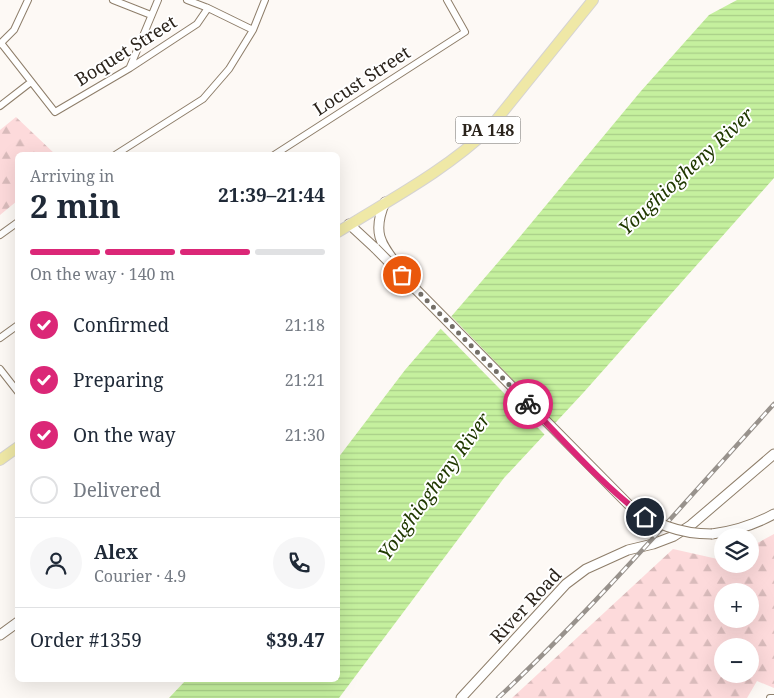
<!DOCTYPE html>
<html lang="en">
<head>
<meta charset="utf-8">
<style>
  :root { --surface:#fff; --page:#f6f6f7; --text:#1f2937; --muted:#747a83; --line:#e0e1e3; --accent:#db2777 }
  body { margin:0; font-family:"Noto Serif",serif; background:var(--page); color:var(--text); height:100vh; display:flex; flex-direction:column; font-size:19px; white-space:nowrap }
  * { box-sizing:border-box; margin:0 }
  p { font-size:16px; color:var(--muted) }
  .icon { flex:none; width:28px; height:28px; fill:none; stroke:currentColor; stroke-width:2; stroke-linecap:round; stroke-linejoin:round }
  .map { position:relative; flex:1; overflow:hidden }
  .details { position:absolute; left:15px; top:152px; width:325px; height:530px; display:flex; flex-direction:column; background:var(--surface); border-radius:8px; box-shadow:0 5px 20px #0002 }
  .details>* { flex:none }
  .tools { position:absolute; left:714px; top:528px; display:grid; gap:10px }
  .tools a { display:grid; place-items:center; width:45px; height:45px; border-radius:50%; background:var(--surface); box-shadow:0 5px 20px #0002; font-size:25px }
  .pin { position:absolute; display:grid; place-items:center; width:42px; height:42px; color:#fff; margin:-21px; border:2px solid #fff; border-radius:50%; box-shadow:0 1px 5px #0007 }
  .courier { position:absolute; display:grid; place-items:center; width:50px; height:50px; margin:-25px; border:4px solid #db2777; border-radius:50%; background:#fff; color:#222; box-shadow:0 1px 6px #0007 }
  .summary em { font-style:normal; font-weight:700 }
  .summary div { display:flex; flex-direction:column-reverse }
  .summary { display:flex; align-items:center; justify-content:space-between; height:85px; padding:0 15px }
  h1 { font-size:32px; font-weight:700; line-height:38px }
  .bar { display:grid; grid-template-columns:repeat(4,1fr); gap:8px 5px; align-content:center; height:60px; padding:0 15px }
  .bar i { height:6px; border-radius:4px; background:var(--line) }
  .bar .current { background:var(--accent) }
  .bar p { grid-column:span 4 }
  .line { display:flex; align-items:center; gap:12px; padding:0 15px; border-top:1px solid var(--line) }
  .line div { flex:1 }
  .round { display:grid; place-items:center; flex:none; width:52px; height:52px; border-radius:26px; background:var(--page) }
  ol { padding:0 15px; list-style:none }
  li { display:flex; align-items:center; gap:15px; height:55px }
  li p { margin-inline-start:auto }
  li .icon { padding:5px; border-radius:50%; background:var(--accent); color:#fff; stroke-width:4 }
  li:last-child { color:var(--muted) }
  li i { width:28px; height:28px; border:2px solid var(--line); border-radius:50% }
  .map>svg:first-child { display:block }
</style>
</head>
<body>
<div class="map">
<svg width="774" height="698" viewBox="0 0 774 698">
  <defs>
    <pattern id="forest-firs" width="22" height="20" patternUnits="userSpaceOnUse" patternTransform="scale(1.25)"><rect width="22" height="20" fill="#fddadb"/><path d="M5 1l3.5 6h-7zM16 11l3.5 6h-7z" fill="#d9bbbb"/></pattern>
    <pattern id="water-rules" width="6" height="5" patternUnits="userSpaceOnUse" patternTransform="scale(1.25)"><rect width="6" height="5" fill="#c5f09e"/><path d="M0 2.5h6" fill="none" stroke="#a9ce88"/></pattern>
  </defs>
  <rect width="100%" height="100%" fill="#fdf9f5"/>
  <!-- forest -->
  <path fill="url(#forest-firs)" fill-rule="evenodd" d="M16 117 56 155H18L17 201 0 215V130Z
    M774 534V688L757 681 747 698H512L673 549 722 560V564H750V547ZM722 591H750V619H722ZM722 646H750V674H722Z"/>
  <!-- water -->
  <path fill="url(#water-rules)" d="M737 0H774V178L584 392 504 478 339 698H169L186 680H338V458L405 370 513 245 641 91 709 15Z"/>
  <!-- pier -->
  <path fill="#fdf9f5" d="M450 315 557 425 546 436 439 327Z"/>
  <g fill="none" stroke-linecap="round" stroke-linejoin="round">
    <defs>
      <path id="street" d="M113 0 151 15
        M187 0 208 8 253 30
        M1 43 55 112 130 68 197 24 208 8
        M0 44 14 30 28 0
        M130 67 158 0
        M0 106 31 82
        M115 155 203 99 229 69 253 30 265 0
        M274 155 465 32 447 0
        M0 235 18 222
        M0 338 18 325
        M0 369 18 392
        M770 698H773"/>
      <path id="secondary" d="M385 202C370 237 384 247 404 274
        M349 224 375 248
        M712 534C735 531 754 525 774 514
        M0 635 18 622
        M461 698 566 584 586 569 628 550 653 544 674 536 691 525 774 454"/>
      <path id="primary" d="M338 232C389 200 445 171 489 129L593 0
        M0 460 18 447"/>
    </defs>
    <!-- street casing -->
    <use href="#street" stroke="#8e7e6a" stroke-width="8"/>
    <!-- secondary casing -->
    <use href="#secondary" stroke="#8e7e6a" stroke-width="11"/>
    <!-- primary casing -->
    <use href="#primary" stroke="#d5d3d2" stroke-width="12"/>
    <!-- street -->
    <use href="#street" stroke="#fff" stroke-width="6"/>
    <!-- secondary -->
    <use href="#secondary" stroke="#fff" stroke-width="9"/>
    <!-- primary -->
    <use href="#primary" stroke="#efe8a6" stroke-width="10"/>
    <defs>
      <path id="rail" d="M498 698C596 606 684 503 774 404"/>
    </defs>
    <!-- rail casing -->
    <use href="#rail" stroke="#98928c" stroke-width="4.5"/>
    <!-- rail -->
    <use href="#rail" stroke="#fff" stroke-width="2.5" stroke-dasharray="8" stroke-linecap="butt"/>
    <defs>
      <path id="secondary-bridge" d="M375 248 628 504C654 524 679 534 712 534"/>
    </defs>
    <!-- secondary-bridge casing -->
    <use href="#secondary-bridge" stroke="#8e7e6a" stroke-width="11" stroke-linecap="butt"/>
    <!-- secondary-bridge -->
    <use href="#secondary-bridge" stroke="#fff" stroke-width="9"/>
  </g>
  <g fill="none" stroke-linecap="round" stroke-linejoin="round">
    <!-- done -->
    <path stroke="#746f68" stroke-width="5" stroke-dasharray="0 9" d="M402 275 528 404"/>
    <!-- route -->
    <path stroke="#db2777" stroke-width="6" d="M528 404C566 443 602 485 645 517"/>
  </g>
  <g text-anchor="middle" stroke-width="4" stroke-linejoin="round" paint-order="stroke">
    <!-- shield labels -->
    <rect fill="#fff" stroke="#6b6660" stroke-width="1" x="455.5" y="116.5" width="65" height="27" rx="4"/>
    <g font-size="16" font-weight="bold" fill="#2b241c">
      <text x="488" y="136">PA 148</text>
    </g>
    <!-- street labels -->
    <g font-size="18" fill="#2b241c" stroke="#fff">
      <text transform="translate(126 51) rotate(-32)" y="6">Boquet Street</text>
      <text transform="translate(362 81) rotate(-33)" y="6">Locust Street</text>
      <text transform="translate(526 606) rotate(-47)" y="6">River Road</text>
    </g>
    <!-- water labels -->
    <g font-size="19" font-style="italic" fill="#203900" stroke="#fff">
      <text transform="translate(686 171) rotate(-43)" y="7">Youghiogheny River</text>
      <text transform="translate(434 486) rotate(-54)" y="7">Youghiogheny River</text>
    </g>
  </g>
</svg>
<div class="tools">
<a><svg class="icon" aria-label="layers" viewBox="0 0 24 24"><path d="M12 4l9 5-9 5-9-5zM3 14l9 5 9-5"/></svg></a>
<a>+</a>
<a>−</a>
</div>
<div class="pin" style="left:402px;top:275px;background:#ea580c"><svg class="icon" aria-label="bag" viewBox="0 0 24 24"><path d="M5 8h14l-1 12H6zM9 8a3 3 0 0 1 6 0"/></svg></div>
<div class="pin" style="left:645px;top:517px;background:#1f2937"><svg class="icon" aria-label="home" viewBox="0 0 24 24"><path d="M3 11l9-7 9 7M6 9v11h12V9"/></svg></div>
<div class="courier" style="left:528px;top:404px"><svg class="icon" aria-label="bike" viewBox="0 0 24 24"><circle cx="6" cy="16" r="4"/><circle cx="18" cy="16" r="4"/><path d="M6 16l4-8h5l3 8M10 8l3 8H6M13 5h3"/></svg></div>
<section class="details">
<div class="summary"><div><h1>2 min</h1><p>Arriving in</p></div><em>21:39–21:44</em></div>
<div class="bar"><i class="current"></i><i class="current"></i><i class="current"></i><i></i><p>On the way · 140 m</p></div>
<ol>
<li><svg class="icon" aria-label="check" viewBox="0 0 24 24"><path d="M5 12l5 5 9-10"/></svg>Confirmed<p>21:18</p></li>
<li><svg class="icon" aria-label="check" viewBox="0 0 24 24"><path d="M5 12l5 5 9-10"/></svg>Preparing<p>21:21</p></li>
<li><svg class="icon" aria-label="check" viewBox="0 0 24 24"><path d="M5 12l5 5 9-10"/></svg>On the way<p>21:30</p></li>
<li><i></i>Delivered</li>
</ol>
<div class="line" style="height:90px"><a class="round"><svg class="icon" aria-label="person" viewBox="0 0 24 24"><circle cx="12" cy="8" r="4"/><path d="M4 21q1-7 8-7t8 7"/></svg></a><div><b>Alex</b><p>Courier · 4.9</p></div><a class="round"><svg class="icon" aria-label="phone" viewBox="0 0 24 24"><path d="M5 4h4l2 5-3 2q2 4 5 5l2-3 5 2v4C11 20 4 13 5 4z"/></svg></a></div>
<div class="line" style="height:65px"><div>Order #1359</div><b>$39.47</b></div>
</section>
</div>
</body>
</html>
